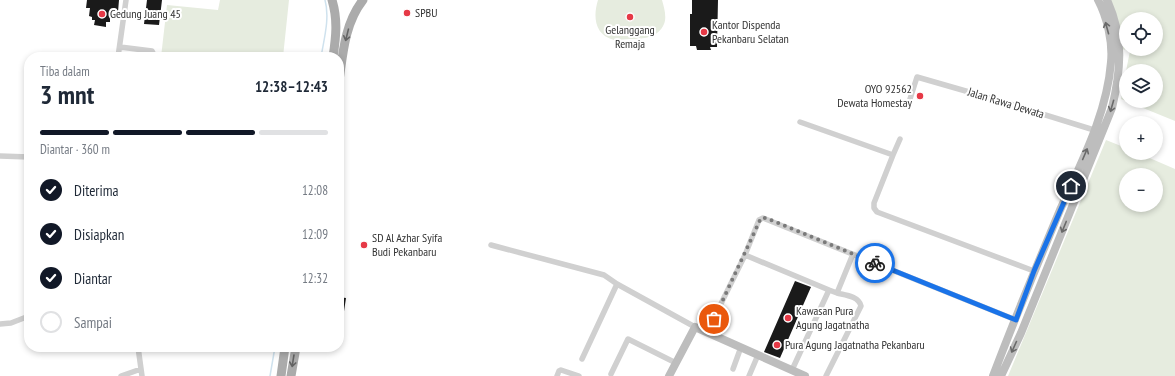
<!DOCTYPE html>
<html lang="id">
<head>
<meta charset="utf-8">
<style>
  :root { --surface:#fff; --page:#f2f2f3; --text:#1f2937; --muted:#747a83; --line:#e0e1e3; --accent:#111827 }
  body { margin:0; font-family:"PT Sans Narrow",sans-serif; background:var(--page); color:var(--text); height:100vh; display:flex; flex-direction:column; font-size:15px; white-space:nowrap }
  * { box-sizing:border-box; margin:0 }
  p { font-size:13px; color:var(--muted) }
  .icon { flex:none; width:22px; height:22px; fill:none; stroke:currentColor; stroke-width:2; stroke-linecap:round; stroke-linejoin:round }
  .map { position:relative; flex:1; overflow:hidden }
  .drawer { position:absolute; left:24px; top:52px; width:320px; height:300px; display:flex; flex-direction:column; background:var(--surface); border-radius:16px; box-shadow:0 2px 6px #0003 }
  .drawer>* { flex:none }
  .buttons { position:absolute; left:1119px; top:12px; display:grid; gap:8px }
  .buttons a { display:grid; place-items:center; width:44px; height:44px; border-radius:50%; background:var(--surface); box-shadow:0 2px 6px #0003; font-size:20px }
  .pin { position:absolute; display:grid; place-items:center; width:34px; height:34px; color:#fff; margin:-17px; border:2px solid #fff; border-radius:50%; box-shadow:0 1px 4px #0007 }
  .courier { position:absolute; display:grid; place-items:center; width:40px; height:40px; margin:-20px; border:3px solid #1a73e8; border-radius:50%; background:#fff; color:#222; box-shadow:0 1px 5px #0007 }
  .headline em { font-style:normal; font-weight:800 }
  .headline div { display:flex; flex-direction:column-reverse }
  .headline { display:flex; align-items:center; justify-content:space-between; height:68px; padding:0 16px }
  h1 { font-size:26px; font-weight:800; line-height:30px }
  .bar { display:grid; grid-template-columns:repeat(4,1fr); gap:6px 4px; align-content:center; height:48px; padding:0 16px }
  .bar i { height:5px; border-radius:3px; background:var(--line) }
  .bar .active { background:var(--accent) }
  .bar p { grid-column:span 4 }
  ol { padding:0 16px; list-style:none }
  li { display:flex; align-items:center; gap:12px; height:44px }
  li p { margin-inline-start:auto }
  li .icon { padding:4px; border-radius:50%; background:var(--accent); color:#fff; stroke-width:4 }
  li:last-child { color:var(--muted) }
  li i { width:22px; height:22px; border:2px solid var(--line); border-radius:50% }
  .map>svg:first-child { display:block }
</style>
</head>
<body>
<div class="map">
<svg width="1175" height="376" viewBox="0 0 1175 376">
  <rect width="100%" height="100%" fill="#fff"/>
  <!-- green -->
  <path fill="#e6ecdf" fill-rule="evenodd" d="M220 0H289L283 57H161L167 5 218 10Z
    M598 0H662C664 7 667 17 664 24 658 38 643 39 630 39 625 39 619 40 614 40 594 35 593 16 598 0Z
    M1109 0H1175V121L1121 99 1126 72V101H1156V71H1126L1130 51 1122 49ZM1126 19H1156V49H1126Z
    M1106 140 1126 148V153H1138L1175 169V376H1008ZM1126 175H1156V205H1126Z"/>
  <g fill="none" stroke-linecap="round" stroke-linejoin="round">
    <!-- stream -->
    <path stroke="#cfe2ee" stroke-width="1.5" d="M321 57C324 39 330 18 325 0
      M270 376 275 347"/>
  </g>
  <!-- building -->
  <path fill="#1a1a1a" d="M87 0H119L118 12 116 11 115 19 110 18V22H106V27L94 25 95 20H92V17L89 16 90 8H86Z
    M147 0H162L159 25 144 24Z
    M692 0H718L717 47H710L711 50H697L696 46H690V14H692Z
    M795 281 811 287 780 358 764 352Z
    M339 297 346 298 343 318 339 317Z"/>
  <g fill="none" stroke-linecap="round" stroke-linejoin="round">
    <!-- street -->
    <path stroke="#d0d0d0" stroke-width="5.5" d="M120 47 152 51 155 57
      M118 57 126 0
      M910 99 917 77 997 100 1094 130
      M800 122 893 155 874 203V208L877 212 1034 271
      M893 155 900 139
      M0 156 29 157
      M491 245 604 275 617 284 695 327
      M745 255 829 290
      M0 324 11 323 29 316
      M707 332 745 255 759 220 763 218 1016 320
      M138 347 142 376
      M582 359 617 284
      M733 369 741 347
      M792 370 829 290 837 293 853 254
      M611 374 628 339 676 363
      M121 376 141 369
      M557 376 559 371 561 370 579 376
      M749 376 758 355
      M826 376 861 306C859 296 845 295 837 293"/>
    <!-- secondary -->
    <path stroke="#bdbdbd" stroke-width="8" d="M669 376 695 327 805 376
      M993 376C1014 320 1037 265 1060 210 1081 163 1107 114 1111 62 1113 42 1107 17 1098 0
      M1001 376 1021 333 1112 108C1121 70 1124 37 1107 0"/>
    <!-- primary -->
    <path stroke="#ababab" stroke-width="9" d="M332 0C338 20 336 37 333 57
      M339 81C343 52 345 23 363 0
      M281 376 285 347
      M291 376 296 347"/>
  </g>
  <!-- one-way arrows -->
  <defs><path id="oneway-shaft" d="M-6 0H5M1.5-3L5.5 0L1.5 3" fill="none" stroke-width="1.6" stroke-linecap="round" stroke-linejoin="round"/></defs>
  <g stroke="#6a6a6a">
    <use href="#oneway-shaft" transform="translate(1107 28) rotate(-105)"/>
    <use href="#oneway-shaft" transform="translate(1112 106) rotate(106)"/>
    <use href="#oneway-shaft" transform="translate(1085 154) rotate(-67)"/>
    <use href="#oneway-shaft" transform="translate(1064 227) rotate(112)"/>
    <use href="#oneway-shaft" transform="translate(1014 347) rotate(114)"/>
  </g>
  <g stroke="#636363">
    <use href="#oneway-shaft" transform="translate(347 35) rotate(104)"/>
    <use href="#oneway-shaft" transform="translate(293 361) rotate(99)"/>
  </g>
  <g fill="none" stroke-linecap="round" stroke-linejoin="round">
    <!-- done -->
    <path stroke="#7a7a7a" stroke-width="4" stroke-dasharray="0 7.2" d="M714 319 761 218H766L875 263"/>
    <!-- route -->
    <path stroke="#1a73e8" stroke-width="5" d="M875 263 1016 320 1034 271 1071 186"/>
  </g>
  <!-- markers -->
  <g fill="#e63946" stroke="#fff" stroke-width="1.5">
    <circle cx="407" cy="13" r="4"/>
    <circle cx="102" cy="14" r="4"/>
    <circle cx="630" cy="17" r="4"/>
    <circle cx="704" cy="32" r="4"/>
    <circle cx="920" cy="96" r="4"/>
    <circle cx="364" cy="245" r="4"/>
    <circle cx="788" cy="318" r="4"/>
    <circle cx="777" cy="345" r="4"/>
  </g>
  <g text-anchor="middle" stroke-width="4" stroke-linejoin="round" paint-order="stroke">
    <!-- poi labels -->
    <g font-size="12" fill="#333" stroke="#fff" text-anchor="start">
      <text x="415" y="17">SPBU</text>
      <text x="110" y="18">Gedung Juang 45</text>
      <text x="712" y="29">Kantor Dispenda<tspan x="712" dy="14">Pekanbaru Selatan</tspan></text>
      <text x="630" y="34" text-anchor="middle">Gelanggang<tspan x="630" dy="14">Remaja</tspan></text>
      <text x="912" y="93" text-anchor="end">OYO 92562<tspan x="912" dy="14">Dewata Homestay</tspan></text>
      <text x="372" y="242">SD Al Azhar Syifa<tspan x="372" dy="14">Budi Pekanbaru</tspan></text>
      <text x="796" y="315">Kawasan Pura<tspan x="796" dy="14">Agung Jagatnatha</tspan></text>
      <text x="785" y="349">Pura Agung Jagatnatha Pekanbaru</text>
    </g>
    <!-- street labels -->
    <g font-size="12" fill="#333" stroke="#fff">
      <text transform="translate(1006 103) rotate(17)" y="4">Jalan Rawa Dewata</text>
    </g>
  </g>
</svg>
<div class="buttons">
<a><svg class="icon" aria-label="locate" viewBox="0 0 24 24"><circle cx="12" cy="12" r="6"/><path d="M12 2v4M12 18v4M2 12h4M18 12h4"/></svg></a>
<a><svg class="icon" aria-label="layers" viewBox="0 0 24 24"><path d="M12 4l9 5-9 5-9-5zM3 14l9 5 9-5"/></svg></a>
<a>+</a>
<a>−</a>
</div>
<div class="pin" style="left:714px;top:319px;background:#ea580c"><svg class="icon" aria-label="bag" viewBox="0 0 24 24"><path d="M5 8h14l-1 12H6zM9 8a3 3 0 0 1 6 0"/></svg></div>
<div class="pin" style="left:1071px;top:186px;background:#1f2937"><svg class="icon" aria-label="home" viewBox="0 0 24 24"><path d="M3 11l9-7 9 7M6 9v11h12V9"/></svg></div>
<div class="courier" style="left:875px;top:263px"><svg class="icon" aria-label="bike" viewBox="0 0 24 24"><circle cx="6" cy="16" r="4"/><circle cx="18" cy="16" r="4"/><path d="M6 16l4-8h5l3 8M10 8l3 8H6M13 5h3"/></svg></div>
<section class="drawer">
<div class="headline"><div><h1>3 mnt</h1><p>Tiba dalam</p></div><em>12:38–12:43</em></div>
<div class="bar"><i class="active"></i><i class="active"></i><i class="active"></i><i></i><p>Diantar · 360 m</p></div>
<ol>
<li><svg class="icon" aria-label="check" viewBox="0 0 24 24"><path d="M5 12l5 5 9-10"/></svg>Diterima<p>12:08</p></li>
<li><svg class="icon" aria-label="check" viewBox="0 0 24 24"><path d="M5 12l5 5 9-10"/></svg>Disiapkan<p>12:09</p></li>
<li><svg class="icon" aria-label="check" viewBox="0 0 24 24"><path d="M5 12l5 5 9-10"/></svg>Diantar<p>12:32</p></li>
<li><i></i>Sampai</li>
</ol>
</section>
</div>
</body>
</html>
